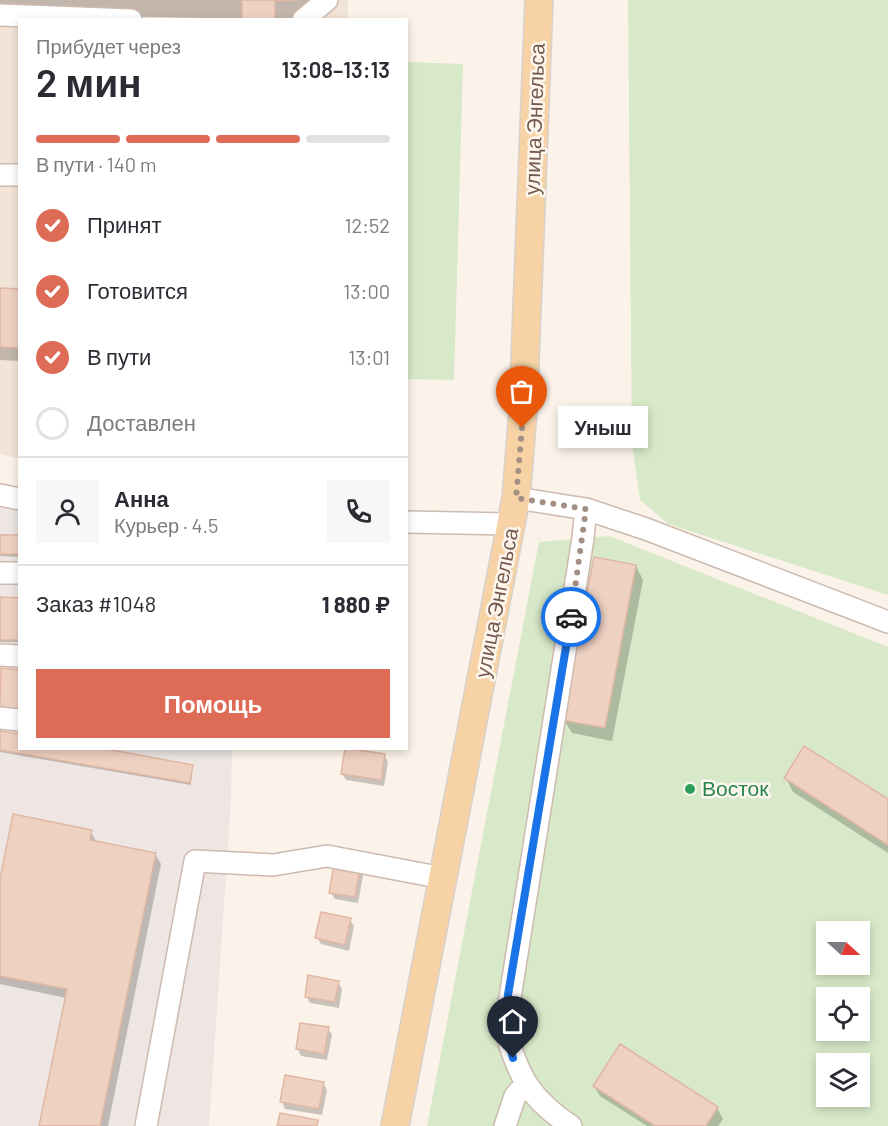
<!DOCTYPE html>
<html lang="ru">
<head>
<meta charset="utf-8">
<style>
  :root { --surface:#fff; --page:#f7f7f7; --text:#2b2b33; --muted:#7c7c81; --line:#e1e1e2; --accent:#de6b55 }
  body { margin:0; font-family:Barlow,sans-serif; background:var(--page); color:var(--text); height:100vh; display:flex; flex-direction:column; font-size:22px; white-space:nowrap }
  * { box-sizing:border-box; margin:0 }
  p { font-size:20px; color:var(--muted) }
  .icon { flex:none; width:33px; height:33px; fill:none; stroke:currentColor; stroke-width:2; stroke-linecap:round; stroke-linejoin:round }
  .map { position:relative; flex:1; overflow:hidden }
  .details { position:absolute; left:18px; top:18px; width:390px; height:732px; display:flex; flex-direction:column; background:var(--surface); border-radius:0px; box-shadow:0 3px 9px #0003 }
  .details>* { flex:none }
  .needle { width:39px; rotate:111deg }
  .tools { position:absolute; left:816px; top:921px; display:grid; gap:12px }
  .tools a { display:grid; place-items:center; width:54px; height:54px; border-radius:0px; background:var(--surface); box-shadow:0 3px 9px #0003; font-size:30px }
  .pin { position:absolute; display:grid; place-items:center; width:51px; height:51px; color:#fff; margin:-62px -26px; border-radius:50% 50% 50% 0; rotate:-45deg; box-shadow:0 0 6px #0007 }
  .pin .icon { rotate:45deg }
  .courier { position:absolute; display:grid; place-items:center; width:60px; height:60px; margin:-30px; border:4px solid #1a73e8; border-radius:50%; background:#fff; color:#222; box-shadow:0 2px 8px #0007 }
  .bubble { position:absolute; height:42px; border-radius:0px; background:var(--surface); box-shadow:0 3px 9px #0003; font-size:20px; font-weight:600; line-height:42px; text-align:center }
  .head em { font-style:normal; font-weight:600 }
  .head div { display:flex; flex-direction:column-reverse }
  .head { display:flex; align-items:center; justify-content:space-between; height:102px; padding:0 18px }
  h1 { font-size:39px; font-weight:600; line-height:45px }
  .bar { display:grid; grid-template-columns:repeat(4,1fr); gap:9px 6px; align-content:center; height:72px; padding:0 18px }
  .bar i { height:8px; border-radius:4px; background:var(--line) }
  .bar .on { background:var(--accent) }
  .bar p { grid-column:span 4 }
  .line { display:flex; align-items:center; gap:15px; padding:0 18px; border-top:2px solid var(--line) }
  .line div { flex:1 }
  .round { display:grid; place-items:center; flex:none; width:63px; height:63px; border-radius:0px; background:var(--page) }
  ol { padding:0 18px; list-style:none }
  li { display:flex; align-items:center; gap:18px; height:66px }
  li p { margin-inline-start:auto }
  li .icon { padding:6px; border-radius:50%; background:var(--accent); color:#fff; stroke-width:4 }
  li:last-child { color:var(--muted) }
  li i { width:33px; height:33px; border:3px solid var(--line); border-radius:50% }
  .cta { display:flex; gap:12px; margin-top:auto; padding:12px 18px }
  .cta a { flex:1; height:69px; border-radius:0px; background:var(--accent); color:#fff; font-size:24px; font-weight:600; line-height:69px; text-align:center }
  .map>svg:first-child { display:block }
</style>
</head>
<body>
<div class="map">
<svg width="888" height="1126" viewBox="0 0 888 1126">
  <rect width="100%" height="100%" fill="#fbf3e9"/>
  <!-- residential -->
  <path fill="#f3e4d8" d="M0 0H348V19L20 20 19 459 0 454Z"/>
  <!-- industrial -->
  <path fill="#ede6e2" d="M0 506 19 508 20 748 232 749 231 801 209 1126H0Z"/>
  <!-- green -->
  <path fill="#d7e9c8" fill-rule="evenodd" d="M628 0H888V595L668 524 640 500 632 444Z
    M407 62 463 64 454 380 407 379Z
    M609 536 888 647V1126H427L539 542ZM826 932H860V964H826ZM826 998H860V1030H826ZM826 1064H860V1096H826Z"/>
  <!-- shadow -->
  <path fill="#0003" d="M0 0H317L308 1 307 20 0 14Z
    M0 290 20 291V361L0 360Z
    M0 536 20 537V557L0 556Z
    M636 566 643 580 612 741 572 733 564 720Z
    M0 599H20V642H0Z
    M0 732 20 748 192 766 191 785 0 752Z
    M384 755 388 762 384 786 346 780 342 774Z
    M786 778 888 801V853L793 792Z
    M91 832 97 843 155 854 161 864 108 1126H41L66 998 0 984V886Z
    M359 870 363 876 358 903 335 899 331 893Z
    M350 920 354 926 349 951 321 944 317 938Z
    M338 982 342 989 339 1008 310 1003 306 996Z
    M328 1029 332 1035 327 1060 301 1056 298 1049Z
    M620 1046 717 1108 723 1119 718 1126H647L600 1096 594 1086Z
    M323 1083 327 1090 322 1115 285 1109 282 1102Z"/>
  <!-- building -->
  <path fill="#efd1c2" stroke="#e1b7a3" stroke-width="1.5" d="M242 0H297L275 1V20H242Z
    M0 288 20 289V348L0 347Z
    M0 535H20V554H0Z
    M594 557 636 565 605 728 562 720Z
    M0 597 20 598V640H0Z
    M1 668 20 670V710L0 707Z
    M0 731 20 734V748H101L193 765 190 783 0 750Z
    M804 746 888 799V845L784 778Z
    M345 748 385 754 381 780 341 774Z
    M13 814 92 830 90 840 156 853 100 1126H39L67 989 0 976V879Z
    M334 864 360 868 355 897 329 893Z
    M321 912 351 918 345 945 315 938Z
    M308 975 339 981 335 1002 305 997Z
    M300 1023 329 1027 324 1054 296 1049Z
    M620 1044 718 1107 706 1126H655L593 1086Z
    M285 1075 324 1082 319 1109 280 1102Z
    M280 1113 318 1120 317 1126H277Z"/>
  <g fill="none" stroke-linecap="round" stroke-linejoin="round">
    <defs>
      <path id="minor" d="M0 15 131 20
        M303 20 327 0
        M0 175H20
        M0 495 20 499
        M516 498 586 509 646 529 888 622
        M406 522 512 524
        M0 573H20
        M0 655 20 656
        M0 718 20 720
        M146 1126 195 861 273 865 327 856 443 878
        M505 1126 515 1096 526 1084
        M571 1126C530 1099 518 1076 505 1029L583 538 586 509"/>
      <path id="major" d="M395 1126 516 498 523 411 539 0"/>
    </defs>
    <!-- minor casing -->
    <use href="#minor" stroke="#cdbaaf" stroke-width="24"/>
    <!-- major casing -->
    <use href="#major" stroke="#d8d1cd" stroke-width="30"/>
    <!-- minor -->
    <use href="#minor" stroke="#fff" stroke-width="21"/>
    <!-- major -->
    <use href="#major" stroke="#f6d2a5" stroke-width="27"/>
  </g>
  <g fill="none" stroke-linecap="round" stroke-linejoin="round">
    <!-- done -->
    <path stroke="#a48f84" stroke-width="6" stroke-dasharray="0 10.8" d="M522 428 516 498 586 509 571 617"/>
    <!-- route -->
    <path stroke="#1a73e8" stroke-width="8" d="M513 1058 505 1029 508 995 571 617"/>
  </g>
  <!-- markers -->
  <circle fill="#2e9e5b" stroke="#fef7ef" stroke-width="2" cx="690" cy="789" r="6"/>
  <g text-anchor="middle" stroke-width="5" stroke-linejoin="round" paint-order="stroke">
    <!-- street labels -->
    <g font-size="21" fill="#75594e" stroke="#fef7ef">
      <text transform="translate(535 119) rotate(-88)" y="7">улица Энгельса</text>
      <text transform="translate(497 603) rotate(-79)" y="7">улица Энгельса</text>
    </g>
    <!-- leisure labels -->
    <g font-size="21" fill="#27864d" stroke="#fef7ef" text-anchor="start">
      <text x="702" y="796">Восток</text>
    </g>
  </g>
</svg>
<div class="tools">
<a><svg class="needle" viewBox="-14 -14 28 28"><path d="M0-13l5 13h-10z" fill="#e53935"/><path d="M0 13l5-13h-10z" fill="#7c7c81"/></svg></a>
<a><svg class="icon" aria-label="locate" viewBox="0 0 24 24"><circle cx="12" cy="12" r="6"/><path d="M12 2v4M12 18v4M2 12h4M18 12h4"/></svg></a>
<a><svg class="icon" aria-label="layers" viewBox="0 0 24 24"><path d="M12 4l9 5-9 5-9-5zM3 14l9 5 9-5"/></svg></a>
</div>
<div class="pin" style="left:522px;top:428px;background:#ea580c"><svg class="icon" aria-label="bag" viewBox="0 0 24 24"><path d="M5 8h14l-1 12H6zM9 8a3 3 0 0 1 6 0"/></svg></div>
<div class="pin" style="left:513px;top:1058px;background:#1f2937"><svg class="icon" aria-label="home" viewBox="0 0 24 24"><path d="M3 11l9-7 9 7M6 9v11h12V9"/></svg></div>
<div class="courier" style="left:571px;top:617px"><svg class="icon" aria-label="car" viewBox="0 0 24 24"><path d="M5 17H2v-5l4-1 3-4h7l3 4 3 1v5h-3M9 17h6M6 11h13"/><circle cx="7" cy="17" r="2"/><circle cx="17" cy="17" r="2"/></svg></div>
<div class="bubble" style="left:558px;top:406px;width:90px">Уныш</div>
<section class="details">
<div class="head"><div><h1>2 мин</h1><p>Прибудет через</p></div><em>13:08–13:13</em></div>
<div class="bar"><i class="on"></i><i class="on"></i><i class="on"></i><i></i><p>В пути · 140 m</p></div>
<ol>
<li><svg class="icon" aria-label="check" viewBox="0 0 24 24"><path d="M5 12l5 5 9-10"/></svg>Принят<p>12:52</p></li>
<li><svg class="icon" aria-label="check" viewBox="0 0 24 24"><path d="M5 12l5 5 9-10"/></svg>Готовится<p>13:00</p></li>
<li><svg class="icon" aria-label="check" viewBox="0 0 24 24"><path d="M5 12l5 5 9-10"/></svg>В пути<p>13:01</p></li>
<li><i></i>Доставлен</li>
</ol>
<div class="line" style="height:108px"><a class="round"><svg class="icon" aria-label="person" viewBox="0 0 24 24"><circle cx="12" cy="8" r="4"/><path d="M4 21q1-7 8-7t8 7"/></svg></a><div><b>Анна</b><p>Курьер · 4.5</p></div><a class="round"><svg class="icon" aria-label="phone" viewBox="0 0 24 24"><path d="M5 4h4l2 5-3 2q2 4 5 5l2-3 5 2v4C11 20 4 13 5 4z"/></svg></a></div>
<div class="line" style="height:78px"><div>Заказ #1048</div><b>1 880 ₽</b></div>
<div class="cta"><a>Помощь</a></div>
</section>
</div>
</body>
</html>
